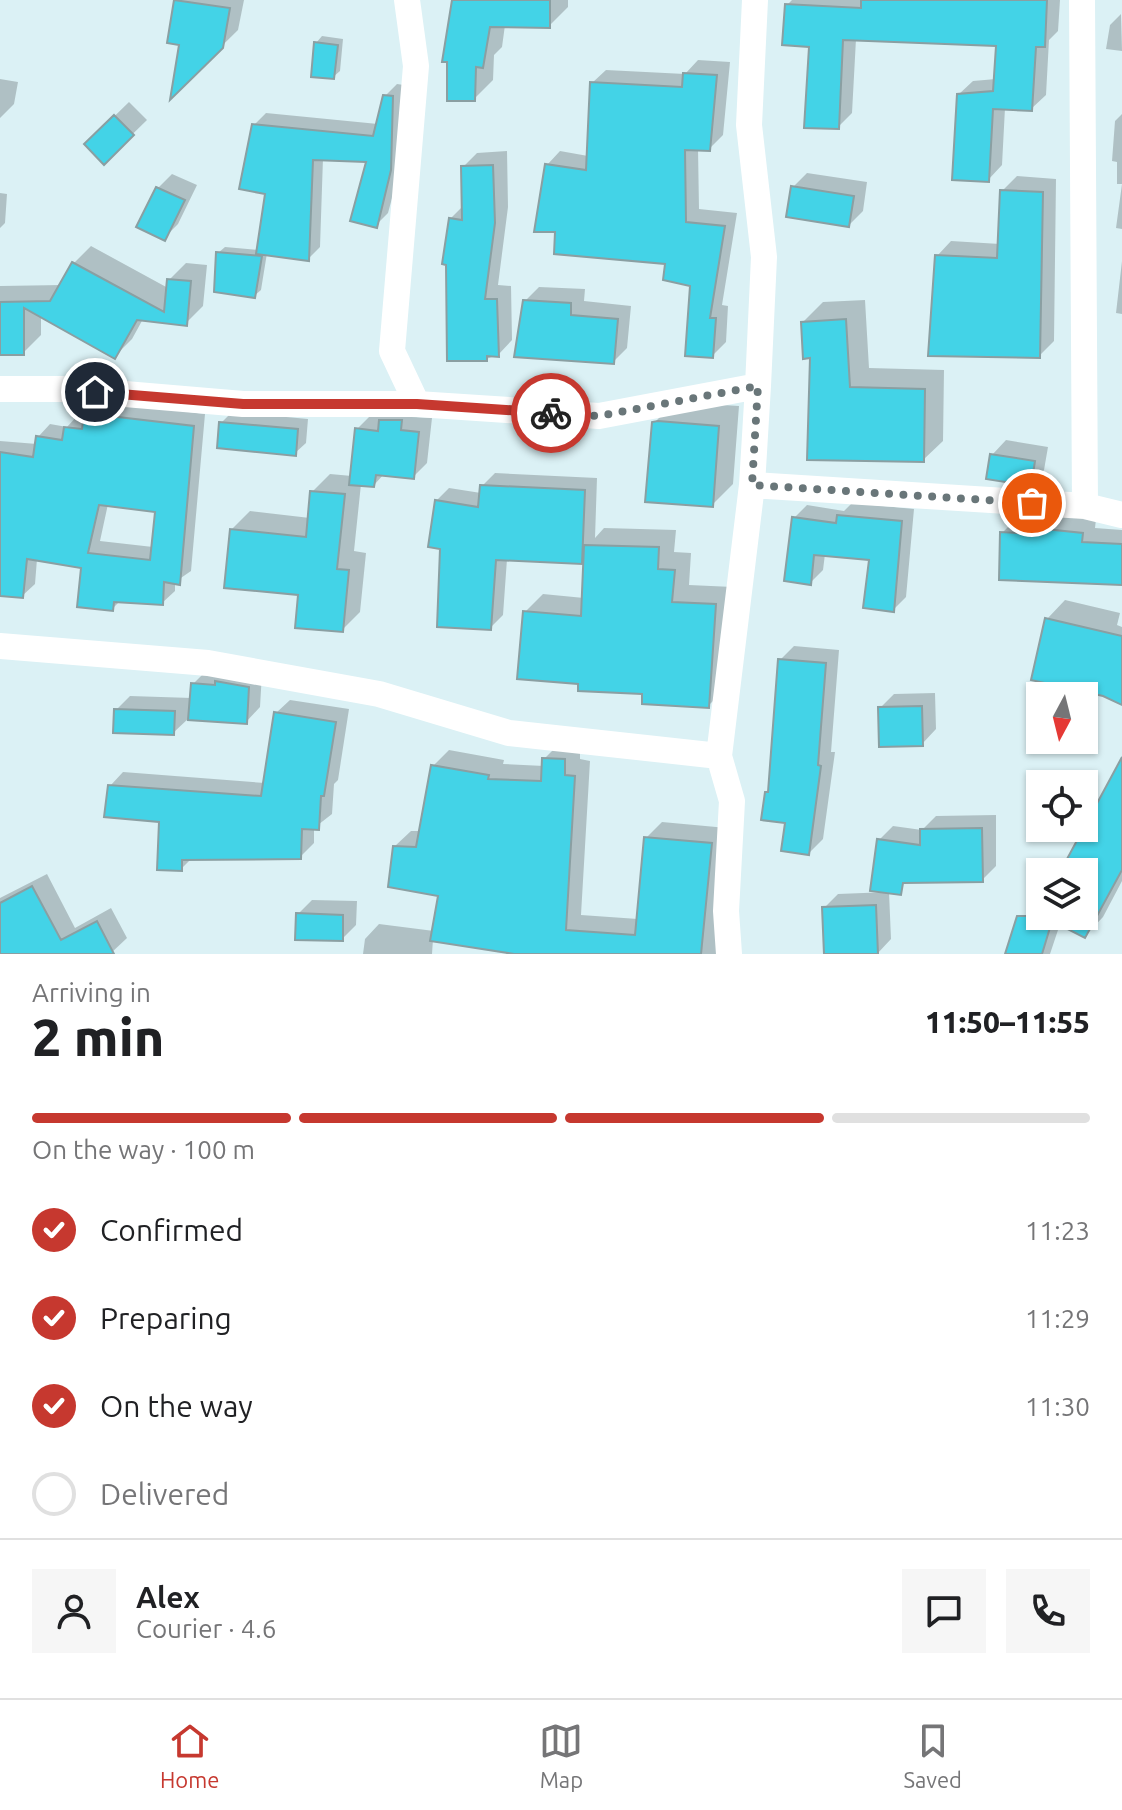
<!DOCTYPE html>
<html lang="en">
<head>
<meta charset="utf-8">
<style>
  :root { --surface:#fff; --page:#f6f6f6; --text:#202124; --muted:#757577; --line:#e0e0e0; --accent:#c6382f }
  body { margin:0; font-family:Ubuntu,sans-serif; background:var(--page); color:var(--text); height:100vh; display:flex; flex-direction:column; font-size:30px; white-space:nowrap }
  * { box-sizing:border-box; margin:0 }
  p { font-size:26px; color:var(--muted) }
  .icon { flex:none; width:44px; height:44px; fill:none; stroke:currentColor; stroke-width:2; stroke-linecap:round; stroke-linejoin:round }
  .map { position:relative; height:954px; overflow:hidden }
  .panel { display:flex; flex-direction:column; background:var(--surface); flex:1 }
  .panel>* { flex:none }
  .needle { width:52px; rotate:187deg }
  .buttons { position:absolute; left:1026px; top:682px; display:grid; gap:16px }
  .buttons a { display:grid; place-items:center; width:72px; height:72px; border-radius:0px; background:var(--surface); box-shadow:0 2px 6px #0004; font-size:40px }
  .pin { position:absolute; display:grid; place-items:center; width:68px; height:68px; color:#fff; margin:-34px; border:4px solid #fff; border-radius:50%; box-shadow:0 2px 8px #0007 }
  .courier { position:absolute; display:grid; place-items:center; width:80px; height:80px; margin:-40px; border:6px solid #c6382f; border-radius:50%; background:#fff; color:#222; box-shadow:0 2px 10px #0007 }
  .overview em { font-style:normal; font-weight:800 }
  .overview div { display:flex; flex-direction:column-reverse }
  .overview { display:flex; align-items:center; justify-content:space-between; height:136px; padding:0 32px }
  h1 { font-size:52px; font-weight:800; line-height:60px }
  .bar { display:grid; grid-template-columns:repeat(4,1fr); gap:12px 8px; align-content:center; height:96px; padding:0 32px }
  .bar i { height:10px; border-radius:6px; background:var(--line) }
  .bar .current { background:var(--accent) }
  .bar p { grid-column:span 4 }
  .line { display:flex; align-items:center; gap:20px; padding:0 32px; border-top:2px solid var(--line) }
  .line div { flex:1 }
  .round { display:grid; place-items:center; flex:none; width:84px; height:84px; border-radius:0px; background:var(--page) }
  ol { padding:0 32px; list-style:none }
  li { display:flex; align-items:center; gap:24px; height:88px }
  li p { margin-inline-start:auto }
  li .icon { padding:8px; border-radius:50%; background:var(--accent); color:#fff; stroke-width:4 }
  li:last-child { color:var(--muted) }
  li i { width:44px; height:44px; border:4px solid var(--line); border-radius:50% }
  .dock { display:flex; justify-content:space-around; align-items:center; height:112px; border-top:2px solid var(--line); background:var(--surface); font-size:22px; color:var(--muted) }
  .dock a { display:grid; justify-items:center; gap:4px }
  .dock .current { color:var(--accent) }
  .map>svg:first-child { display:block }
</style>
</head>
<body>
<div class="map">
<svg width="1122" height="954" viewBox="0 0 1122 954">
  <rect width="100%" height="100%" fill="#dbf1f5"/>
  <!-- shadow -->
  <path fill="#0003" fill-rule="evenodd" d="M177 0H244L238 30 173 94 181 44 169 41Z
    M454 0H568V7L549 26 505 25 502 47 494 55 493 80 474 99Z
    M792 0H1060L1058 31 1049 40 1046 95 1031 109 1005 108 1002 165 988 180 958 95 973 81 996 79 998 45 856 39 852 113 838 127 811 45 787 5Z
    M1121 14 1122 51 1106 49 1110 25Z
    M322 36 343 39 340 71 333 77 316 43Z
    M698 60 730 62 723 135 709 149 698 148 699 209 737 213 722 305 728 306 726 342 712 356 693 284 668 262 557 230 547 165 560 151 588 156 592 83 606 70 685 74Z
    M0 79 18 82 14 104 0 118Z
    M397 84 404 85 402 161 388 213 376 225 368 160 323 158 320 247 308 259 267 253 261 290 254 296 218 253 225 247 259 250 268 193 254 125 266 113 378 124 385 96Z
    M129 102 147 120 104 162 86 144Z
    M1122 114V229L1116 228 1122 184H1117V162L1112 161 1115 121Z
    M507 151 508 207 498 285 511 286 512 340 498 355 486 359 450 219 463 206V167L477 153Z
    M807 173 867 182 863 211 849 225 793 187Z
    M172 174 197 185 178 224 164 238 139 226 158 188Z
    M1017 176 1056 179 1054 341 1039 356 937 256 951 241 1000 244 1002 191Z
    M0 193 7 194 5 223 0 228Z
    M91 246 168 288 169 280 186 263 207 265 203 306 185 324 143 319 132 339 115 356 41 315V335L23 353H0V286L62 285 74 263Z
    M1122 261V314L1116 313Z
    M539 287 585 289 584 301 631 306 627 348 613 362 525 301Z
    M865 300 869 368 944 370 943 441 923 460 812 356 803 322 823 302Z
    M99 401 205 414 191 571 175 582V591L162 603 121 600 112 609 84 567 37 559 35 584 22 596 0 594V441L37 444 38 437 50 424 67 427 78 415 86 416ZM108 504 157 510 153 547 100 541Z
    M675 402 739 406 733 484 712 505 654 423Z
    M232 412 308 419 306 443 295 453 221 423Z
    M371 415 432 418 427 463 413 477 384 474 374 485 361 484 354 551 366 553 360 612 342 630 232 529 250 511 310 518 312 492 330 474 352 476 357 429Z
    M1006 440 1048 447 1044 470 1030 484 992 455Z
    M495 473 597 478 595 538 604 528 676 530 674 552 691 553 689 585 733 587 726 688 708 706 644 692 525 612 543 594 584 598 586 557 581 562 507 559 503 615 490 628 442 547 436 501 449 488 481 493 482 486Z
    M852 503 914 509 906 597 893 610 871 558 825 554 823 570 810 583 794 518 807 505 844 511Z
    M1051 515 1096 519 1095 528 1122 530V583L1002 533 1016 519 1046 520Z
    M1065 600 1120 613 1117 625 1122 627V703L1047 619Z
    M794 646 839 650 831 752H835L823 839 809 853 766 793 770 789 780 660Z
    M207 670 262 673 260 707 246 722 189 718 173 733 116 710 130 696 192 698 193 684Z
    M935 693 936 729 922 744 880 708 894 694Z
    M290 700 349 709 338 780 334 784 332 814 314 828V843L300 857 192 858 181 869 161 821 110 786 123 772 265 783 276 713Z
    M560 743 580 744V759L590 761 581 915 638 919 646 838 662 822 727 828 722 954H506V951L433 939 432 954H363L365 939 379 924 434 931 440 894 395 846 411 831H421L433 766 449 750 504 760 503 764 544 766V759Z
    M1122 759V881L1103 917 1085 936 1047 916H1084V872H1062Z
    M996 815V866L982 880 879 840 893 826 922 830 936 816Z
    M47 874 75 928 111 908 127 938 110 954H0V898Z
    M889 892 891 939 877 954H826L824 908 838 894Z
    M312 900 357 901 356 925 342 939 298 914Z
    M1028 920 1058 930 1050 954H1009Z"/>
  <!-- building -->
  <path fill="#43d3e7" stroke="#8a9fa2" stroke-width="2" fill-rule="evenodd" d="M174 0 230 8 223 48 170 100 179 45 167 43Z
    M452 0H550V28L490 27 483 68 476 67 475 101H447V62H442Z
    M861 0H1047L1045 47H1036L1032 111 993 109 989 182 952 180 957 94 993 91 996 46 843 40 839 129 804 128 809 47 782 45 785 4 861 8Z
    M314 42 338 45 334 79 311 77Z
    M683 73 717 75 710 151 685 150 686 222 725 226 710 318H716L713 358 685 356 690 286 663 280 665 264 554 254 555 232H534L545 164 586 170 590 82 682 87Z
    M383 95 393 96 391 170 377 228 350 221 366 162 313 160 309 261 256 254 265 194 239 189 252 124 373 136Z
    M114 115 134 135 104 165 84 144Z
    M493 165 495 223 485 299H497L499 357 487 356V361H447L446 265 442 264 449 218 462 220 461 166Z
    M791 186 854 196 849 227 786 217Z
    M156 187 185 200 165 241 136 227Z
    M1000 190 1043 192 1040 358 928 356 935 255 997 258Z
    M216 252 262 256 255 298 214 292Z
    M72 262 164 312 167 279 191 281 187 326 137 320 115 359 24 308V355H0V302L50 301Z
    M523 300 571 303V315L618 319 614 364 514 357Z
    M846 319 850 387 925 389 924 462 807 460 810 358 803 359 801 322Z
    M84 413 194 426 180 585 164 582 163 605 114 602 113 611 77 607 81 568 27 559 23 598 0 596V452L33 457 36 436 62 440 64 427 82 429ZM99 505 155 512 150 560 88 553Z
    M379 420H402L401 430 419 432 414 479 376 475 374 487 349 485 355 428 378 431Z
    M658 421 719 426 713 507 645 502 652 422Z
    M219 422 298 429 296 456 217 448Z
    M990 454 1035 461 1031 486 986 479Z
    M480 485 585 490 582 564 496 560 491 630 437 627 440 549 428 547 435 500 478 507Z
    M310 491 345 494 337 569 349 570 343 632 295 628 298 595 224 588 230 529 306 537Z
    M837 515 902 521 894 612 863 608 869 560 814 555 811 585 784 581 792 517 836 523Z
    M1035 528 1083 533 1082 542 1122 544V585L999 580 1000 532 1034 534Z
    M584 545 659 547 658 569 675 570 672 602 716 604 709 708 642 704V694L578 691V684L517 679 523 611 581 616Z
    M1045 618 1122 636V705L1103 696 1031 680Z
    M778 659 826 663 818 765 821 766 809 855 781 851 785 823 761 820 765 792H768Z
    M215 681 249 687 247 724 188 720 191 683 215 685Z
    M922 706 923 746 879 747 878 707Z
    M114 709 175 711 174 735 113 733Z
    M274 712 336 722 324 796H321L319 830 302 829 301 859 182 860V871L157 870 159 822 104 817 108 785 261 796Z
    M1122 757V870L1085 938 1052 921 1042 954H1005L1017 916H1084V872H1060Z
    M542 758 565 759V775L575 776 566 930 635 935 644 837 712 843 701 954H514L430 941 438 896 388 887 393 846 416 847 431 765 489 775 488 779 541 781Z
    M982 828 983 882 903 883 901 895 870 891 877 839 920 845V829Z
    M32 886 61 940 97 921 114 954H0V903Z
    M876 905 878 954H824L822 907Z
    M296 913 343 915V941L295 940Z"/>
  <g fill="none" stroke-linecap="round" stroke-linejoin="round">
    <!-- minor -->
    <path stroke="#fff" stroke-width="26" d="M407 0 416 66 392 351 417 404
      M1082 0 1085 506
      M0 389H66L243 404H417L599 416 758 386
      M752 485 1085 506 1122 515
      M0 646 208 663 379 694 509 733 719 756 752 485 758 386 764 257 749 125 755 0
      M719 756 732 801 726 911 729 954"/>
  </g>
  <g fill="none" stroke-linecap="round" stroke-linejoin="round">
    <!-- done -->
    <path stroke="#697679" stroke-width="8" stroke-dasharray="0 14.4" d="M551 413 599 416 758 386 752 485 1032 503"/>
    <!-- route -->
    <path stroke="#c6382f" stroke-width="10" d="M95 392 243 404H417L551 413"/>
  </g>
</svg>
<div class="buttons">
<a><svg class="needle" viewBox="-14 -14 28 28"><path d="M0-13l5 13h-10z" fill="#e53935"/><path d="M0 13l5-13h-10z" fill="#757577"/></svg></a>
<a><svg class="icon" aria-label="locate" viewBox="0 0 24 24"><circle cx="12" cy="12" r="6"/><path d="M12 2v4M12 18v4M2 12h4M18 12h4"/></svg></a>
<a><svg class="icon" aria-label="layers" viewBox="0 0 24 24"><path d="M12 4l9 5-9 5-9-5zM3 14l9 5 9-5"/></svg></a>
</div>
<div class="pin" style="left:1032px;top:503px;background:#ea580c"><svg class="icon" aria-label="bag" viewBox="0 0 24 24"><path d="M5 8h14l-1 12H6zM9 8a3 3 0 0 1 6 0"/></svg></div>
<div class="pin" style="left:95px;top:392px;background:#1f2937"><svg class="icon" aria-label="home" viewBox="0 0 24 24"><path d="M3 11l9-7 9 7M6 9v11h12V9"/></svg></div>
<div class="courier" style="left:551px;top:413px"><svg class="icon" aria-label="bike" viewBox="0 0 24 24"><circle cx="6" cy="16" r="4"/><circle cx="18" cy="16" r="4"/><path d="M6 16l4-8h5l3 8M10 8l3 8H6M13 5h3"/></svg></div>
</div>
<section class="panel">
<div class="overview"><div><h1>2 min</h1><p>Arriving in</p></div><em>11:50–11:55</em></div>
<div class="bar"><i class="current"></i><i class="current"></i><i class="current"></i><i></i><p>On the way · 100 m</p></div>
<ol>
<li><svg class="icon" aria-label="check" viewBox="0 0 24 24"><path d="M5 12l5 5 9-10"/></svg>Confirmed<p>11:23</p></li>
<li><svg class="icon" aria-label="check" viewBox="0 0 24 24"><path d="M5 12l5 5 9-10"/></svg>Preparing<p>11:29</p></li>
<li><svg class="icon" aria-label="check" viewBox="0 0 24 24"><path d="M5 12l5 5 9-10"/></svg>On the way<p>11:30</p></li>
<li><i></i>Delivered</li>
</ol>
<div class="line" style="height:144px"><a class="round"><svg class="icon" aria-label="person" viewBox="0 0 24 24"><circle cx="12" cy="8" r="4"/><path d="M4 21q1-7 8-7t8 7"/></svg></a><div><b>Alex</b><p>Courier · 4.6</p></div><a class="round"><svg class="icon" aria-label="chat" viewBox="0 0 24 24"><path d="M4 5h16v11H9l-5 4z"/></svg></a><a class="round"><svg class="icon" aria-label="phone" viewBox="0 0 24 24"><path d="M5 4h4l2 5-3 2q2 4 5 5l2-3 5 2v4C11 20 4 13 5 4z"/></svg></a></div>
</section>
<nav class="dock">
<a class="current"><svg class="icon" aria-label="home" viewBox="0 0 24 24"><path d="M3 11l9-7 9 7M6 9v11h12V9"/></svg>Home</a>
<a><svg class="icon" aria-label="map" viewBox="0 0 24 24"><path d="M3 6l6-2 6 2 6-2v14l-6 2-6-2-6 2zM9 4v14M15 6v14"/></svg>Map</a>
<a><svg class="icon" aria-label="saved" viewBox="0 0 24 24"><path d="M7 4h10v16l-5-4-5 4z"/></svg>Saved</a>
</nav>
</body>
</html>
